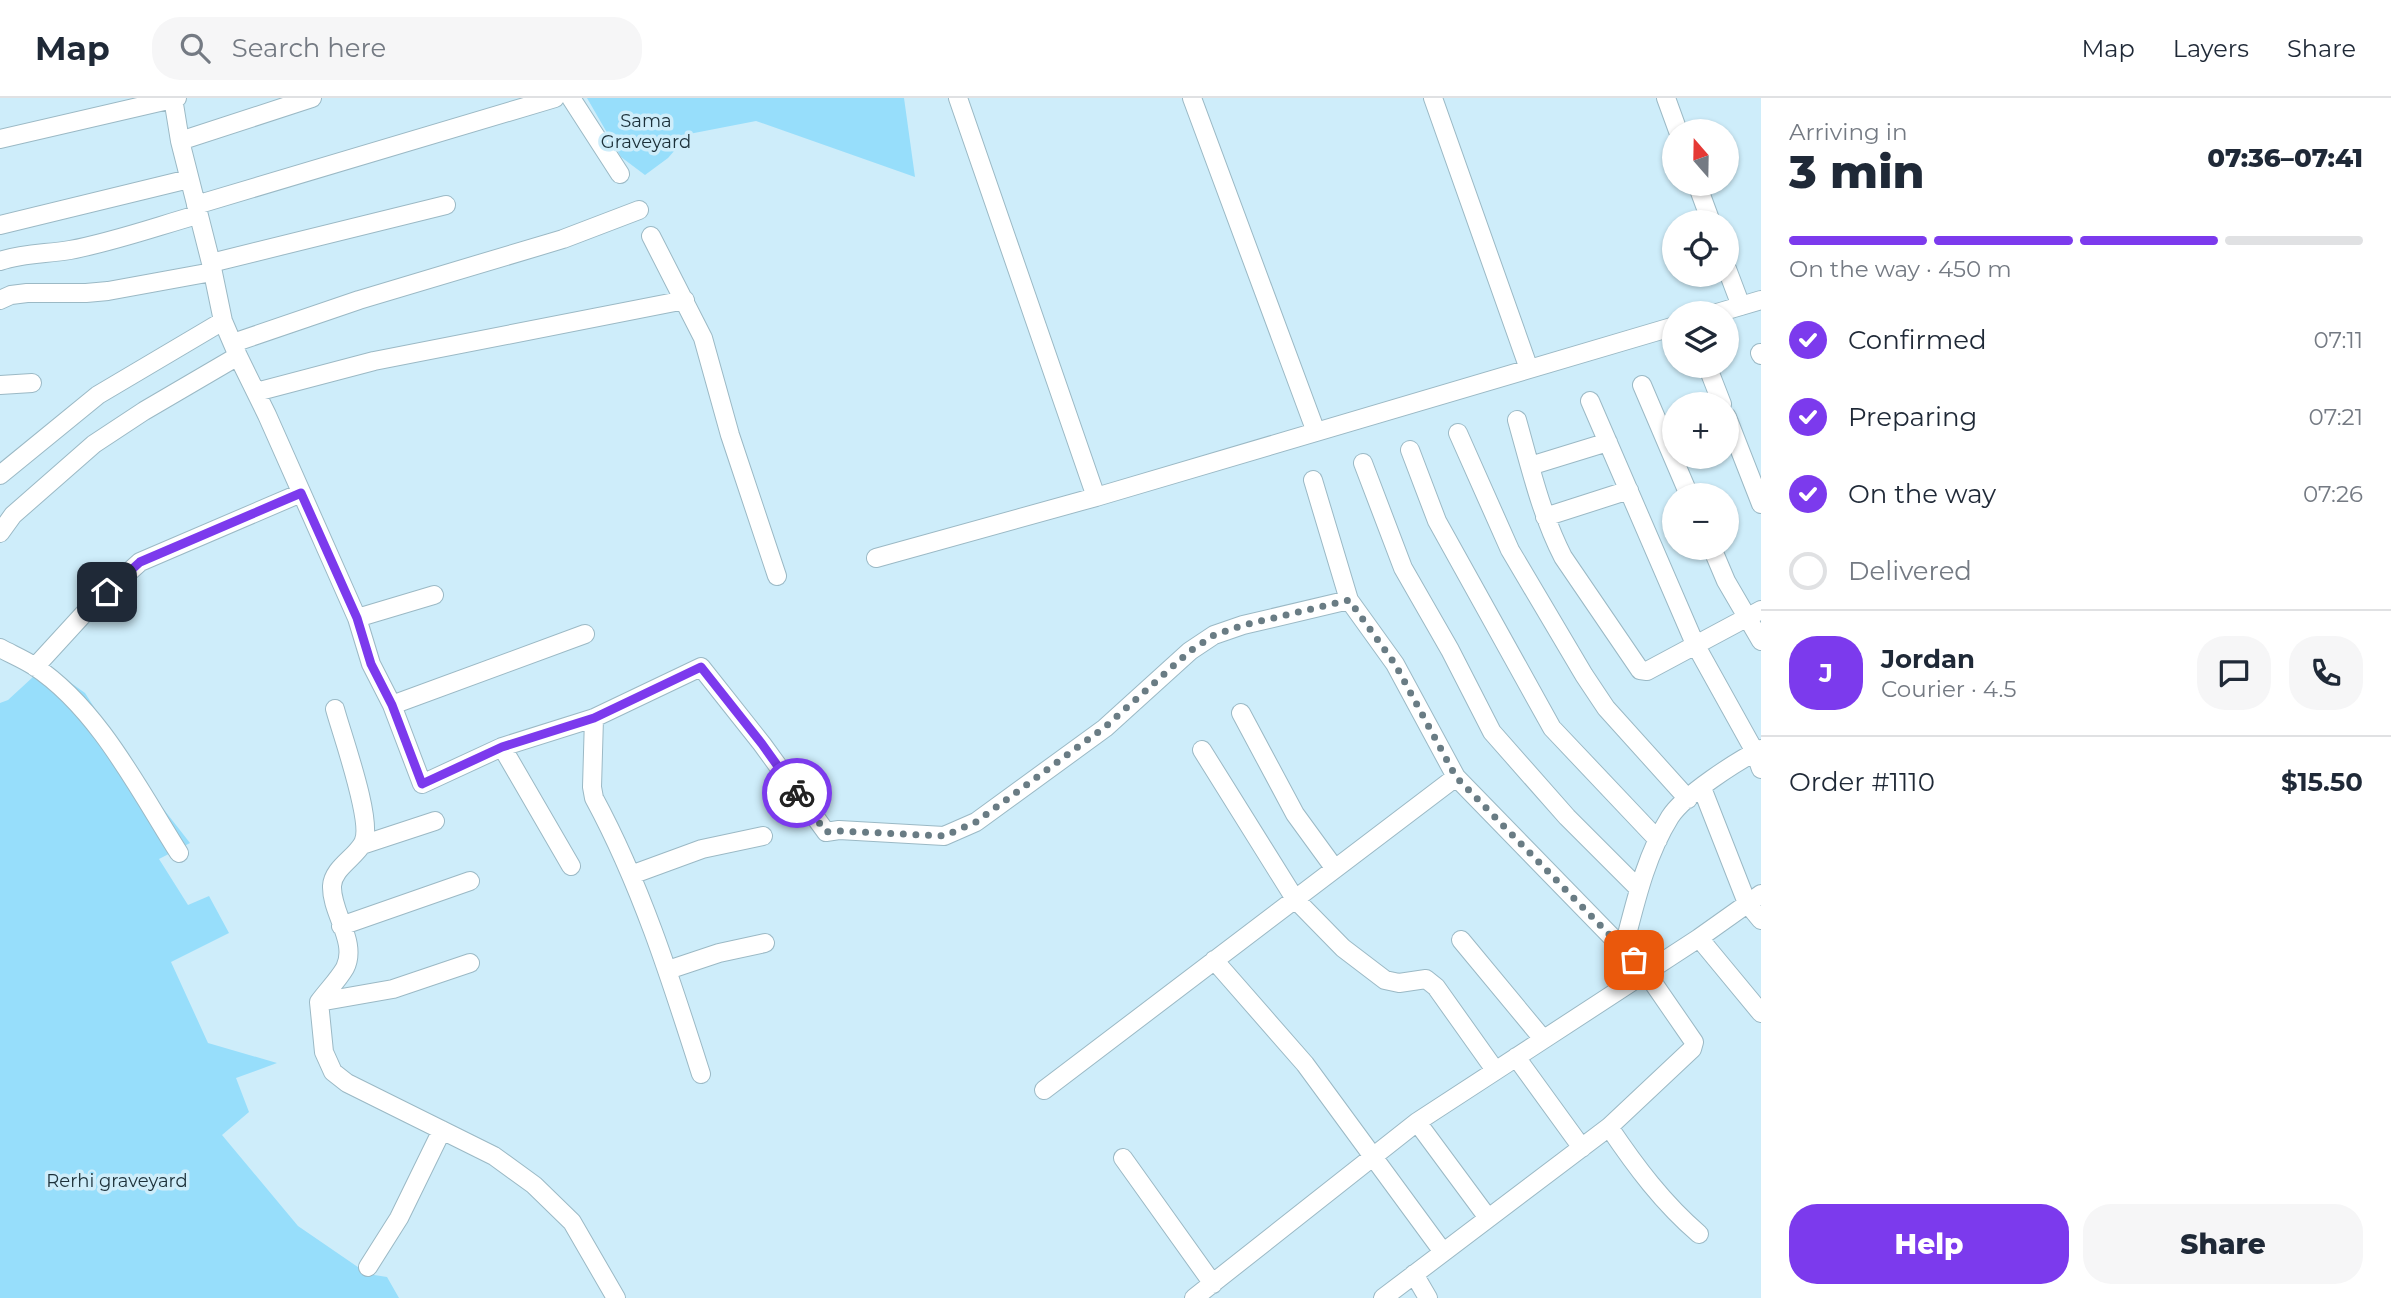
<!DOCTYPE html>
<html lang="en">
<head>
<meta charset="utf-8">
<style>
  :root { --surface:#fff; --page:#f6f6f7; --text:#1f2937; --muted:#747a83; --line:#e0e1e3; --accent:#7c3aed }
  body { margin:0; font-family:Montserrat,sans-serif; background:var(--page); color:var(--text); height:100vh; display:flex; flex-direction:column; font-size:26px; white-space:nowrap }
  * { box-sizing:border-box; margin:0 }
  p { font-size:23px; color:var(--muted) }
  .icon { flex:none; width:38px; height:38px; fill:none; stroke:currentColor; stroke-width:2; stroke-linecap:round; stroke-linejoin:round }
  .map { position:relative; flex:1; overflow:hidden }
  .panel { display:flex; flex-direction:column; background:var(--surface); width:630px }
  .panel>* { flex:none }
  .needle { width:46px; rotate:340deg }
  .controls { position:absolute; left:1662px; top:21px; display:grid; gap:14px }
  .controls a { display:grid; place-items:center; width:77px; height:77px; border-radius:50%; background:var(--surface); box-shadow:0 2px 5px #0004; font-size:35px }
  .pin { position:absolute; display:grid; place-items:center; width:60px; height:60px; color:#fff; margin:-30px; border-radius:14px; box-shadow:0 4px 10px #0006 }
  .courier { position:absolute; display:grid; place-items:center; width:70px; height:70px; margin:-35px; border:5px solid #7c3aed; border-radius:50%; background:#fff; color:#222; box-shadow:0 2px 9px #0007 }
  .overview em { font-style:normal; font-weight:800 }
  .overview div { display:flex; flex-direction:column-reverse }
  .overview { display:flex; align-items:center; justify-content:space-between; height:119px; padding:0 28px }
  h1 { font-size:46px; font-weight:800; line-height:52px }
  .bar { display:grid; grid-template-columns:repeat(4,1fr); gap:10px 7px; align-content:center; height:84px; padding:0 28px }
  .bar i { height:9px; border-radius:5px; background:var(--line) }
  .bar .selected { background:var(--accent) }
  .bar p { grid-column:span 4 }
  .line { display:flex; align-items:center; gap:18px; padding:0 28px; border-top:2px solid var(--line) }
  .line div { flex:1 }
  .round { display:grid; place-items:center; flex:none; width:74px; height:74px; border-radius:28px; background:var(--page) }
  ol { padding:0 28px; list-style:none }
  li { display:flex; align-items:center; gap:21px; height:77px }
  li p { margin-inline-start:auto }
  li .icon { padding:7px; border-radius:50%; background:var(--accent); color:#fff; stroke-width:4 }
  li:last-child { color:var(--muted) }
  li i { width:38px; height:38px; border:4px solid var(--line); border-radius:50% }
  .primary-button { display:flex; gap:14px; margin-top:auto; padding:14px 28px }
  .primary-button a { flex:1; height:80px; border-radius:28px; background:var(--accent); color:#fff; font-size:28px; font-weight:800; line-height:80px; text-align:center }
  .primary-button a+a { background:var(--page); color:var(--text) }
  header { display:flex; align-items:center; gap:42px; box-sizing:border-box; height:98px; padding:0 35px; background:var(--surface); border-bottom:2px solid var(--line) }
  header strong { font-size:33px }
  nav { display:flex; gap:38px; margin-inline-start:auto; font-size:24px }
  .search { width:490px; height:63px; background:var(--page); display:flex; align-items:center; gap:18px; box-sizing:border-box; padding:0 24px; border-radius:28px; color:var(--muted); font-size:26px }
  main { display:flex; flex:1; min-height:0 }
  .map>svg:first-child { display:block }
</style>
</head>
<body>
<header>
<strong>Map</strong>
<div class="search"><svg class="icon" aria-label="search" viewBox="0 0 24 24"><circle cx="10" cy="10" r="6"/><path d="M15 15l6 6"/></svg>Search here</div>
<nav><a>Map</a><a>Layers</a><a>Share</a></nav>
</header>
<main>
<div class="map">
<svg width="1761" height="1200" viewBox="0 0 1761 1200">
  <rect width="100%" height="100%" fill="#ceedfa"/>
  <!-- green -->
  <path fill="#97defb" d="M587 0H904L915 79 756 23 689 36 668 60 645 77 621 59Z
    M46 567 85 595 140 681 190 745 159 761 188 807 209 798 229 835 171 864 208 945 277 965 236 980 249 1014 222 1037 298 1128 368 1176 387 1179 399 1200H0V605L8 602Z"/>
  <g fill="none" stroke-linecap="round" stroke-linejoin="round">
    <defs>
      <path id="minor" d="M173 0 180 43 211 165 223 223 238 258 267 317 357 520 371 566 392 607 422 686 502 649 594 620 701 569 762 646 826 734 839 732 944 738 976 724 1105 630 1190 553 1214 537 1243 527 1349 502
        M571 0 620 76
        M958 0 1096 399 1675 228
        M1192 0 1316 334
        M1433 0 1529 271
        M1666 0 1678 33
        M0 41 177 0
        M180 43 312 0
        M1697 86 1711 124
        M196 107 555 0
        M0 127 189 81
        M651 138 703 240 730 337 777 478
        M0 163C23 155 46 156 70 152 113 144 155 129 197 117
        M211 165 446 107
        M1727 171 1741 208
        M0 202 11 197 27 195H86L108 193 212 174
        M1717 215 1761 202
        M233 245 359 202 563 141 639 112
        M1760 255 1761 257
        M1708 270 1722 306
        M0 287 32 285
        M1642 287 1689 397
        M256 294 374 263 685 202
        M1590 303 1695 546 1755 654 1761 671
        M1727 319 1761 406
        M1517 322C1530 368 1541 416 1563 459L1640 572 1647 573 1761 512
        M1458 335 1510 452 1584 577 1606 610 1688 701
        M1410 352 1437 423 1552 630 1658 742
        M1363 365 1403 470 1450 552 1492 634 1567 719 1639 791
        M1530 368 1608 344
        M0 377 98 297 223 223
        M1313 382 1349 502 1395 566 1456 679 1645 873 1694 944 1692 951 1609 1029 1383 1200
        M1545 419 1629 392
        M0 435 13 417 94 346 144 313 238 258
        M1712 450 1726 483 1761 543
        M876 460 1096 399
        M357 520 434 497
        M0 550C11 556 23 561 34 568 98 610 139 692 179 755
        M35 569 90 509 140 464 301 395
        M392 607 585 536
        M335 611C342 637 374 725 363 745 355 760 333 770 332 788 331 815 358 844 345 870 338 882 327 893 319 904L324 954 333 974 347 985 494 1058 534 1087 572 1124 616 1200
        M1241 615 1295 716 1335 771
        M594 620 592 689 594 700C641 787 671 882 701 976
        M502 649 571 768
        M1202 652 1295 801 1343 850 1385 882 1399 885 1426 881 1436 889 1495 972
        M1702 690 1747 805 1761 822
        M362 747 435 723
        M631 777 702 751 763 738
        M341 828 470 783
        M1699 840 1761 915
        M1461 842 1543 941
        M1623 852C1635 806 1645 759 1670 719 1684 697 1737 663 1761 651
        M1214 862 1305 966 1443 1154
        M668 872 719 855 765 845
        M319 904 393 891 470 865
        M1516 959 1582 1050
        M1044 992 1456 679
        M1417 1024 1488 1120
        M1609 1029C1636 1069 1663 1105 1699 1136
        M1123 1060 1213 1186
        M368 1169 399 1120 442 1032
        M1414 1176 1428 1200
        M1194 1200 1417 1024 1699 840 1761 796"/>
    </defs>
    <!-- minor casing -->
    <use href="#minor" stroke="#9bb9c5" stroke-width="20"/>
    <!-- minor -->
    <use href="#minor" stroke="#fff" stroke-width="18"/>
  </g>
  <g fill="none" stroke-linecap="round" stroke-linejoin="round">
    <!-- done -->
    <path stroke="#697c84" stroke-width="7" stroke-dasharray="0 12.6" d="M797 695 826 734 839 733 944 738 976 724 1105 629 1190 553 1214 537 1244 527 1349 502 1395 566 1456 679 1634 862"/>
    <!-- route -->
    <path stroke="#7c3aed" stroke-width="9" d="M107 494 140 464 301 395 357 520 371 566 392 607 422 686 502 649 594 620 701 569 762 646 797 695"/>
  </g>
  <g text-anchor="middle" stroke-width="7" stroke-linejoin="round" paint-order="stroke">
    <!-- park labels -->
    <g font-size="18" fill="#1c3039" stroke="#ceedfa">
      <text x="646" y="29">Sama<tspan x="646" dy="21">Graveyard</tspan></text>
      <text x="117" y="1089">Rerhi graveyard</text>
    </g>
  </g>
</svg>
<div class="controls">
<a><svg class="needle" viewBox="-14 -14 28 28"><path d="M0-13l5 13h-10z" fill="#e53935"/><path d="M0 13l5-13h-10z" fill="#747a83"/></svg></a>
<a><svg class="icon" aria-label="locate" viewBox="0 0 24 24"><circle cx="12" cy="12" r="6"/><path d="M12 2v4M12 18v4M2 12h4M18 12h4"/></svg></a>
<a><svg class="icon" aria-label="layers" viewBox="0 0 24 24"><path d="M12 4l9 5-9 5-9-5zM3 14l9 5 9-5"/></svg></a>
<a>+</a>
<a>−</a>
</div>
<div class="pin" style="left:1634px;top:862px;background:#ea580c"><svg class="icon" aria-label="bag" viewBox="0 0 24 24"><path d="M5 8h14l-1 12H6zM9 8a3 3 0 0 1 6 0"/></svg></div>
<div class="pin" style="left:107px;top:494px;background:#1f2937"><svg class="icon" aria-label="home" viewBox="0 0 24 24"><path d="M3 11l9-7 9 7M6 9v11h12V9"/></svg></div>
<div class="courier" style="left:797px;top:695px"><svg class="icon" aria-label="bike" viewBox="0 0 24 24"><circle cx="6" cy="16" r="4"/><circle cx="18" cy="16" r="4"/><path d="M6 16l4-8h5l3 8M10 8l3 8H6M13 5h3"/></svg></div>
</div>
<section class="panel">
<div class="overview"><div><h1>3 min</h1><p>Arriving in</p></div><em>07:36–07:41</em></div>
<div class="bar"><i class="selected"></i><i class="selected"></i><i class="selected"></i><i></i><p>On the way · 450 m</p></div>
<ol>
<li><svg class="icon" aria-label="check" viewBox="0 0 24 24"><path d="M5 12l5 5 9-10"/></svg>Confirmed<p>07:11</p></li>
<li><svg class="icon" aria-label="check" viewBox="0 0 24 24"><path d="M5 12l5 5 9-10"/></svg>Preparing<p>07:21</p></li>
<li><svg class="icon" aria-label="check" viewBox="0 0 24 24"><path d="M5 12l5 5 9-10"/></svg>On the way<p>07:26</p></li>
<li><i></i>Delivered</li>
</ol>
<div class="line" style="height:126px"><b class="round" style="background:var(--accent);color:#fff">J</b><div><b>Jordan</b><p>Courier · 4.5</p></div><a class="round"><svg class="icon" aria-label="chat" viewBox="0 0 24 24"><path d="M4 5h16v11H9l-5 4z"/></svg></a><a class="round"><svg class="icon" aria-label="phone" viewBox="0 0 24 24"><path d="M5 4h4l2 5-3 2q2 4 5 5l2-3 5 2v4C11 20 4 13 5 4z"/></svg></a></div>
<div class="line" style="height:91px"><div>Order #1110</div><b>$15.50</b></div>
<div class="primary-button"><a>Help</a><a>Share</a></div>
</section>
</main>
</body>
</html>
